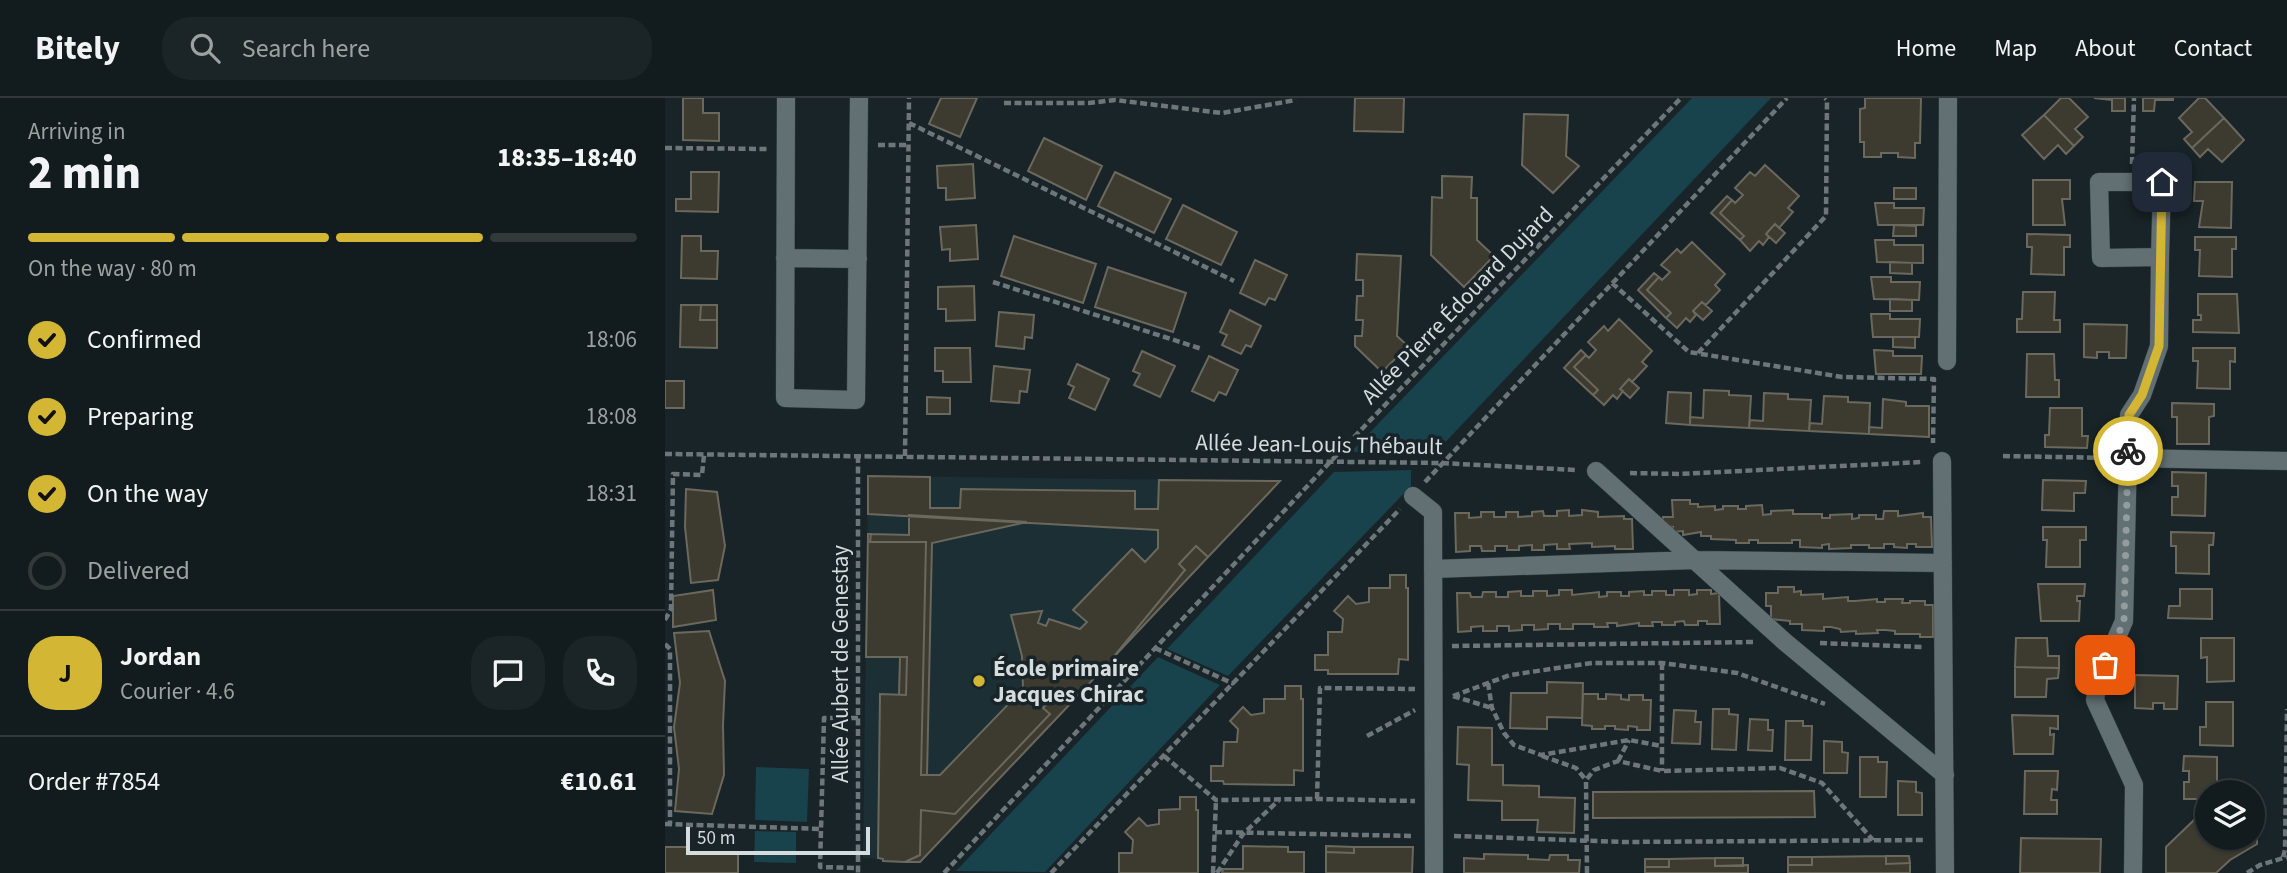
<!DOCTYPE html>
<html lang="en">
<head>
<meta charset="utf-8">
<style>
  :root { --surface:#121b1d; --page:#1b2426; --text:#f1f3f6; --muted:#9ca1a4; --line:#31393b; --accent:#d4b635 }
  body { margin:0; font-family:"Source Sans 3",sans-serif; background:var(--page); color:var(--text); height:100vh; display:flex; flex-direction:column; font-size:26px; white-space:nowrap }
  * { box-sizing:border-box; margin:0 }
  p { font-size:23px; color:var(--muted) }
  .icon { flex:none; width:38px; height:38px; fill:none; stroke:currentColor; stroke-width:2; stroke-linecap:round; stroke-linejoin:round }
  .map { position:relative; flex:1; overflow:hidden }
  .panel { display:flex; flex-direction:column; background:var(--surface); width:665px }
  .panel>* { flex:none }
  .buttons { position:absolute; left:1530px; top:682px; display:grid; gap:14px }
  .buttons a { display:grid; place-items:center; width:70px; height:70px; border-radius:50%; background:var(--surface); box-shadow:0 2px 5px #0004,0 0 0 2px var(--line); font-size:35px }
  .scale { position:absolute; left:21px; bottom:18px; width:184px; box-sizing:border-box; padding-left:7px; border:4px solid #d5dcde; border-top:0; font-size:19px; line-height:24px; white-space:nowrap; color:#d5dcde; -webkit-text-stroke:5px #182427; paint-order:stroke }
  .pin { position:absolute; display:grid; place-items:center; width:60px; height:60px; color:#fff; margin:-30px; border-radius:14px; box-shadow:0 4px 10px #0006 }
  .courier { position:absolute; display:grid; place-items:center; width:70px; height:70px; margin:-35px; border:5px solid #d4b635; border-radius:50%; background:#fff; color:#222; box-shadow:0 2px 9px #0007 }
  .head em { font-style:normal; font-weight:800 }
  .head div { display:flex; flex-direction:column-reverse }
  .head { display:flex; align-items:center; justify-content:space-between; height:119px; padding:0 28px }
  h1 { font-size:46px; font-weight:800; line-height:52px }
  .bar { display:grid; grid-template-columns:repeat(4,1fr); gap:10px 7px; align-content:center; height:84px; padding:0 28px }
  .bar i { height:9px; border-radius:5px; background:var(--line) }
  .bar .active { background:var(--accent) }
  .bar p { grid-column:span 4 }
  .line { display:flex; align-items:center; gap:18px; padding:0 28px; border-top:2px solid var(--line) }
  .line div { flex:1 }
  .round { display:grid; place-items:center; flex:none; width:74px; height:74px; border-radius:28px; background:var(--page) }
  ol { padding:0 28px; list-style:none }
  li { display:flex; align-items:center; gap:21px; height:77px }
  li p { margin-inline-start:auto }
  li .icon { padding:7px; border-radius:50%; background:var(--accent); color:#111; stroke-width:4 }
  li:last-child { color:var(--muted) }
  li i { width:38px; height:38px; border:4px solid var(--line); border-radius:50% }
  header { display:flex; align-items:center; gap:42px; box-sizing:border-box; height:98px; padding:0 35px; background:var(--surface); border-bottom:2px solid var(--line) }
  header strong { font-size:33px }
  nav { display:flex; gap:38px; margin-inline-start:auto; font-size:24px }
  .search { width:490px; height:63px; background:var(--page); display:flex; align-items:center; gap:18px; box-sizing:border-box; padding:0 24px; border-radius:28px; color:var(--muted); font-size:26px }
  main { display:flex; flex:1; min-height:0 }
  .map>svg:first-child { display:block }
</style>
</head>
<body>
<header>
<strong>Bitely</strong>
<div class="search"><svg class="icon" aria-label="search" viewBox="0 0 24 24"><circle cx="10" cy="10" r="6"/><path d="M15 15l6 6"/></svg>Search here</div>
<nav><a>Home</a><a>Map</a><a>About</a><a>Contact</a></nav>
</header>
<main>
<section class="panel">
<div class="head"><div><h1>2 min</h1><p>Arriving in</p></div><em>18:35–18:40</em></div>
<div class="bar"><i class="active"></i><i class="active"></i><i class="active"></i><i></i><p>On the way · 80 m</p></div>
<ol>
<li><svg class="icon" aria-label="check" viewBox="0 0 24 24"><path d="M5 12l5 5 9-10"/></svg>Confirmed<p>18:06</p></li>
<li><svg class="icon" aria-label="check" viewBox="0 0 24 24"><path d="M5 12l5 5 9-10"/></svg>Preparing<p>18:08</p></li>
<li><svg class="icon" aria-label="check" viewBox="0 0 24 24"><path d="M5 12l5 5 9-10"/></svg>On the way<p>18:31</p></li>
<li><i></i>Delivered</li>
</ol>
<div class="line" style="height:126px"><b class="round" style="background:var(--accent);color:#111">J</b><div><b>Jordan</b><p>Courier · 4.6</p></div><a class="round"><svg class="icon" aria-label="chat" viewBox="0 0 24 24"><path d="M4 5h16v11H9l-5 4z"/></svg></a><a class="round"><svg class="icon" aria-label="phone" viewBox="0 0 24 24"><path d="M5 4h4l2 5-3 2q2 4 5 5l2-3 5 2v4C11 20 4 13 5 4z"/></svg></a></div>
<div class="line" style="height:91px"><div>Order #7854</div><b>€10.61</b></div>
</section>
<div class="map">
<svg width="1622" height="775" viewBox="0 0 1622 775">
  <rect width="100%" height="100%" fill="#182427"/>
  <!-- built -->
  <path fill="#1b2f34" d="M203 378 615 383 255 764 218 763V761L198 760Z"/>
  <!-- green -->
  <path fill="#18424c" d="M1027 0H1106L772 353 686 354Z
    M746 372V388L563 578 502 551 669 374Z
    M493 559 555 587 380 774 291 773Z
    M91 669 144 671 142 724 90 722Z
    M90 733 131 734V765L89 764Z"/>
  <!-- building -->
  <path fill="#3d3a30" stroke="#6b685d" stroke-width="2" d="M18 0H38V15H54V43L18 42Z
    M276 0H312L295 39 264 26Z
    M690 0H739L738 34 689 33Z
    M1200 0H1256L1255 45H1250V60L1233 59V55H1216V59H1199V44H1195V11L1200 10Z
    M1396 0H1404L1423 19 1410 31 1418 39 1409 48 1379 17Z
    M1429 0H1460V13H1447V2Z
    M1478 0H1508V2H1490L1489 13H1478Z
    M1534 0H1540L1559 20 1527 50 1519 41 1527 34 1514 20Z
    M859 16 903 17 901 58 914 68 888 95 857 67Z
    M1379 17 1409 48 1401 56 1393 47 1379 61 1357 37Z
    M1559 20 1579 42 1557 64 1543 51 1535 59 1527 50Z
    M379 40 437 68 421 102 363 73Z
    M308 66 310 100 281 102V90H273L272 68Z
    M1100 67 1134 98 1123 110 1128 114 1114 130 1110 126 1101 136 1104 139 1098 147 1094 143 1085 153 1075 142 1079 138 1055 115 1067 102 1070 105 1078 97 1070 90 1085 74 1090 78Z
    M26 74H54L53 114 11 113V101H26Z
    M450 74 506 101 489 135 433 108Z
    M777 78 807 79 806 100H812V142L829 158 799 189 766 157 767 99 777 100Z
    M1368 82H1405V101H1397L1400 127H1368Z
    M1530 84H1567L1566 130 1534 129 1538 103H1529Z
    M1229 90H1251V101H1229Z
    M1062 98 1067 102 1055 115 1079 138 1075 142 1046 115Z
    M1210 105H1229V110H1259L1258 127H1213Z
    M518 107 572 134 556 167 501 141Z
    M1110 126 1120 135 1111 145 1101 136Z
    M311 127 313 161 285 163V151L277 152 275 129Z
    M1229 127 1251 128V138H1228Z
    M1362 136 1405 137V149H1399V177L1366 176 1367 149H1362Z
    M17 138H36V153H53L52 181 16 180Z
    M349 138 431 166 418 205 336 178Z
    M1530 139H1571V151H1567V179L1534 178 1535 152H1530Z
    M1210 142H1229V147H1258V165L1212 164Z
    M1027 144 1060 176 1050 187 1055 192 1041 207 1037 204 1028 213 1031 217 1025 224 1021 220 1012 230 1001 220 1006 215 982 192 994 179 997 182 1005 174 996 167 1012 151 1016 155Z
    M692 156 736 158 732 238 743 248 717 274 690 248V238H697L698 222H691L692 198H698V182H691Z
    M590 162 622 177 610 202 604 200 600 207 575 195Z
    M1225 164 1247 165V176L1225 175Z
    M443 169 521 195 508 234 430 209Z
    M989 175 994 179 982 192 1006 215 1001 220 973 192Z
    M1206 179H1226V184H1255L1254 202 1209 201Z
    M309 188 310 222 281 223V211H273V189Z
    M1358 194H1390L1389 222H1395V234H1352V221H1357Z
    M1533 196H1572L1574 235 1528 234V222H1536V217H1533Z
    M1225 201 1247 202V213H1225Z
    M1037 204 1047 213 1038 222 1028 213Z
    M16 207H36L35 222H52V250L15 249Z
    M36 207H52V222H35Z
    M565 212 596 228 586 249 581 247 576 256 557 247 562 237 555 234Z
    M334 214 369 217 367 240 360 239 359 251 331 248Z
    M1206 216H1225V221H1255L1254 239H1208Z
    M954 221 987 253 977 264 982 268 967 284 964 281 955 291 958 293 952 301 948 297 939 307 928 297 933 292 909 269 921 257 924 260 931 252 923 244 939 228 943 233Z
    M1419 226 1462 227 1461 260H1444V254H1432V260L1419 259Z
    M1228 239H1250V250L1228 249Z
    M270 250H305L306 284H278V273H270Z
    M1528 250H1570V264L1565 263V291L1532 290 1533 263H1528Z
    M916 252 921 257 909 269 933 292 928 297 899 270Z
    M1209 252 1228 253V258H1257L1256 276H1211Z
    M477 253 510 268 495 299 469 287 475 276 468 273Z
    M1362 256H1389L1390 282H1394V299H1361Z
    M544 258 573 272 561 297 554 294 549 303 527 293Z
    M412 266 444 281 430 312 404 300 409 289 403 286Z
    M329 268 365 272 362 294 355 293 354 305 326 303Z
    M964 281 974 290 965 300 955 291Z
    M0 283H19V310H0Z
    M1039 292 1064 293V297L1086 298 1084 330 1025 327V319L1038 320Z
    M1003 294 1026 295 1025 327 1001 325Z
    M1099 295 1123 296V301L1146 302 1144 333 1084 330 1085 322 1098 323Z
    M1159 298 1183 299V304L1205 305 1204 336 1144 333 1145 325 1157 326Z
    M262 299 285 300V316H262Z
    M1218 301 1241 304V308H1264V339L1204 336V329L1217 330Z
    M1507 305 1549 306V318L1544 319V346H1512V319H1507Z
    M1385 310H1417V338H1423L1422 350 1380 349V337H1384Z
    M1507 374 1541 375 1540 418 1507 417V399H1513V388H1507Z
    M203 378 265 379V410H295L296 391 470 393V411H493L494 382 615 383 543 459 531 448 514 466 520 472 446 562 407 604 394 592 378 610 385 616 290 716 256 712 255 757 240 764 218 763V761L213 760 215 596 241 597 242 559H201L203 436H206L205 444H261L256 677H275L358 591 357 558 346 517 377 513 373 525 381 528 384 521 415 531 422 524 408 512 467 451 480 464 493 450V432L203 416Z
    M1378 382 1421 383 1420 395H1409V413L1377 412Z
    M21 391 52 394 60 448 53 482 26 485 20 429Z
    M1007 402H1025V406H1033V409L1050 408V412L1058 411V408H1073V411H1081V408L1097 407 1098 417 1106 416V413L1128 412V416H1157V420H1165V417L1187 416V421L1194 420V417H1211V421H1218L1219 413H1233V418L1258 415V419H1266L1267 449H1251V446H1242V450L1229 449V446H1219V450H1204V447H1186V450L1164 451V446L1157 447V450L1135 449V442H1127V445H1093V442H1084V445H1071V442L1046 441V438H1036V434L1018 437V433L1008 434V429L998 428V419H1008Z
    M904 412V418L917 417V412L933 414V419L959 418V421H967L968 451H950V448L927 449V445L904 446 905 451H892V446L879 447V452H867V447L854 448V452H842V448H830V453H817L816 448H805V453L791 454 790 415H804V420L816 419V414H829V419H841V414H853V419L867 418V414L878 413 879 418H892V413Z
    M244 417 362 424 267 445 262 677H256L261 444H205L206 436 244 437Z
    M1378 429H1421V442H1415V469H1381L1382 442H1378Z
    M1506 434 1549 435 1548 447H1544V476L1511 475V448H1506Z
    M531 448 543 459 446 562 520 472 514 466Z
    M725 477H741V490H743V562L734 561 733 576H663V572H650V557H663V534H677L678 521 669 513 683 498 691 506 704 504V490H725Z
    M1373 486H1420L1419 498H1412V503H1415L1414 523H1376Z
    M1113 489H1129V494L1136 493V497L1158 496V501L1183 499V503H1190L1212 501V504H1220V501H1238L1237 505H1245V503H1260V507H1268V539H1255V536H1230V533L1221 532H1212L1213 535 1191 536V533L1176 534 1175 531 1166 529H1159V533L1137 532V526H1125V523L1106 521V508H1101V495H1113Z
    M1515 491H1547V521L1503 520 1504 508H1515Z
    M48 492 51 522 8 529V498Z
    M894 492H907V497L934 494V499L942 498V494H956V498H964V494L979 493V497H987V493H1001V497H1009V492H1024V497L1032 496V492H1046V496L1054 495 1055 526H1042V523H1033V527H1020L1019 523 1010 524V527H997V524H987L988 528H974V525L952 528V525H942L943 529H929V526H908V531H895V526H883V531L869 532V527H857V532L844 533V528H832V533H818V528L806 529V533L793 534 792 495H805L806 499H817L818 494H831V499H843V494L856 493V498H868V493H882V498L894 497Z
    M44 533 60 583 58 627 59 677 47 716 10 713 14 671 9 629 15 585 9 535Z
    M1351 540H1382L1383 558H1394V570L1350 569Z
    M1536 540H1569V583L1542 584V559L1536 560Z
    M235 559H242L241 597H234Z
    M1350 569 1394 570 1393 580 1382 581 1381 599H1350Z
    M1470 577 1513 578 1512 611H1499V605H1488V611L1470 610Z
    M882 584 918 585 917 620 882 619V631L845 630 846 595H882Z
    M620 588H636V601H638V673L629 672V687L559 686 558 683H546V668H558L559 644H572L573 631 565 623 578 609 586 617 599 615V601H620Z
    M394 592 407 604 255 764H240L255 757 256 712 290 716 385 616 378 610Z
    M918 596H933V601H941V596L956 597V601L964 602V597H978V602H986L985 632H972V629L963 628V632L950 631V628H940V631H927V628L917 627Z
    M1541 604H1568V648L1535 647V629H1541Z
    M1048 611H1064V616L1073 617 1071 652 1047 651Z
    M1009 612 1031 613 1030 624H1036L1035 646 1007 645Z
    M1347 617 1393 618V631L1385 630V637L1389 636 1388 656H1349Z
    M1085 621 1103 622V632H1108L1107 653 1083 652Z
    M1121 623H1138V628H1147L1146 662H1120Z
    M793 629 827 630V667H838V687L874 688V699L910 700 909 735 872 734 873 722H837V703L803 702 804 667 792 666Z
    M1159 643 1177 644V654L1183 655 1182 675H1159Z
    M1519 658 1552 659V695H1542V701H1519V684H1524V673H1518Z
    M1195 659H1213V664H1222L1221 699H1195Z
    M1360 673H1393L1392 692 1387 691 1386 702H1392V716H1359Z
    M1233 683 1251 684V694L1257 695V717H1233Z
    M1149 693 1150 719 928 720V694Z
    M515 699H531V712H533V775H454V755H467L468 742 460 734 474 720 482 728 494 726V712L515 711Z
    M1530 721H1542V740H1587V722H1592V746L1565 762 1551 775H1501V749Z
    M1356 740 1436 741 1435 775H1355Z
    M578 748 623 749V754H639V775H557L558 771H578Z
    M661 748 689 749V755L661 754Z
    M0 749H22V756H73V775H0Z
    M689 749H748L747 775H661V754L689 755Z
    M819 756 863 757V761L884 762 885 757H903V762H915L914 775H799V760L819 761Z
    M1221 758V766L1245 765V775H1123V767H1147V759Z
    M1221 758H1244L1245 765 1221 766Z
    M1123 759H1147V767H1123Z
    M1050 760V768L1083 767V775H980V769H1004V761Z
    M1050 760H1078V768H1050Z
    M980 761H1004V769H980Z"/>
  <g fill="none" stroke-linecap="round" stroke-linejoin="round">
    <defs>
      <path id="minor" d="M121 0 120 300 191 302 194 0
        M120 160 193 161
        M1282 263 1283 0
        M1463 360 1622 363
        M1277 363 1280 775
        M931 373 1120 544 1280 677
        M748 398 768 414 769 775
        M768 471 1030 462 1278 465
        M1468 775 1469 687 1430 602 1433 582 1459 523 1464 317 1477 297 1494 248 1495 159 1436 160 1434 84H1497L1495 159"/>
    </defs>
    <!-- minor casing -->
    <use href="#minor" stroke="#363f41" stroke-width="19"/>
    <!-- path -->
    <path stroke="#6d777a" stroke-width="4.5" stroke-dasharray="7 3.5" stroke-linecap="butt" d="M339 5H424L450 2 557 15 631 2
      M244 25 569 183
      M213 47H244
      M0 50 102 51
      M1467 66 1469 0
      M328 184 537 251
      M947 185 1024 254 1177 279 1269 281 1268 345
      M1033 255 1161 118 1162 2 1160 0
      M0 356 776 365 911 372
      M193 358V775
      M240 358 244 0
      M1338 358 1445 360
      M965 375 1014 376 1257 364
      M760 384 1122 0
      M0 522 6 511 8 376 37 377 39 357
      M1155 545 1258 549
      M0 546 5 551V726
      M787 548 1090 544
      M490 550 569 586
      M997 565V673
      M823 585 827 610 839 635 849 647 876 657 964 642 997 648
      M788 598 827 610
      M788 598 845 577 927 565H997L1072 575 1160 606
      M193 620H159L155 769 193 770
      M702 638 750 612
      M499 658 551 702 652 701 750 703
      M877 658 911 670 921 682
      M953 663 964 642
      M652 701 655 590 750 591
      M0 726 156 731
      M550 734 748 738
      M789 738 959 744 1259 742
      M1618 759 1620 752 1622 611
      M279 775 665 364 1016 0
      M386 775 735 411
      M548 775 551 702
      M552 775 578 736 614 702
      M922 775 921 682 929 672 953 663 997 673 1115 670 1157 685 1208 742
      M1582 775 1595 767 1622 759"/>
    <!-- minor -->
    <use href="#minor" stroke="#627073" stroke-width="18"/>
  </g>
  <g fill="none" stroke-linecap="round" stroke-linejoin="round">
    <!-- done -->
    <path stroke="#939c9e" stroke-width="7" stroke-dasharray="0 12.6" d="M1440 567 1459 523 1463 353"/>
    <!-- route -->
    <path stroke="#d4b635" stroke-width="9" d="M1463 353 1464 317 1477 297 1494 248 1497 84"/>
  </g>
  <!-- markers -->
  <circle fill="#d4b635" stroke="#182427" stroke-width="2.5" cx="314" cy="583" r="7"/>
  <g text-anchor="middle" stroke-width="7" stroke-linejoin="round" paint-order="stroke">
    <!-- street labels -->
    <g font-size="23" fill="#d5dcde" stroke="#182427">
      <text transform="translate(792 207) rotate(-46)" y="8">Allée Pierre Édouard Dujard</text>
      <text transform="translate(654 346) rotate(1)" y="8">Allée Jean-Louis Thébault</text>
      <text transform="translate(175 566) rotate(-90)" y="8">Allée Aubert de Genestay</text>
    </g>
    <!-- poi labels -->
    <g font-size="23" font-weight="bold" fill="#d5dcde" stroke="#182427" text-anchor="start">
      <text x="328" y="578">École primaire<tspan x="328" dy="26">Jacques Chirac</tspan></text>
    </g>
  </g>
</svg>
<div class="buttons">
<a><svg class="icon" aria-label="layers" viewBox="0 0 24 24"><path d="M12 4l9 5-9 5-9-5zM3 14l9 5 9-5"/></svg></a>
</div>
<div class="scale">50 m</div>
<div class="pin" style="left:1440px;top:567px;background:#ea580c"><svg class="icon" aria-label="bag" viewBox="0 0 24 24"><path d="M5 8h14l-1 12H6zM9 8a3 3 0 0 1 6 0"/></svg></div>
<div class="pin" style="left:1497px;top:84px;background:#1f2937"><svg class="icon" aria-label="home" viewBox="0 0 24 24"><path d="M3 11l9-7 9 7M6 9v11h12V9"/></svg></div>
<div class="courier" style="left:1463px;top:353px"><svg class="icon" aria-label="bike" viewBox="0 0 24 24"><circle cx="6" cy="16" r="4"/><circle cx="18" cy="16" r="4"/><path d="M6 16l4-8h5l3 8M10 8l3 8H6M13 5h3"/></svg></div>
</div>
</main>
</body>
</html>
